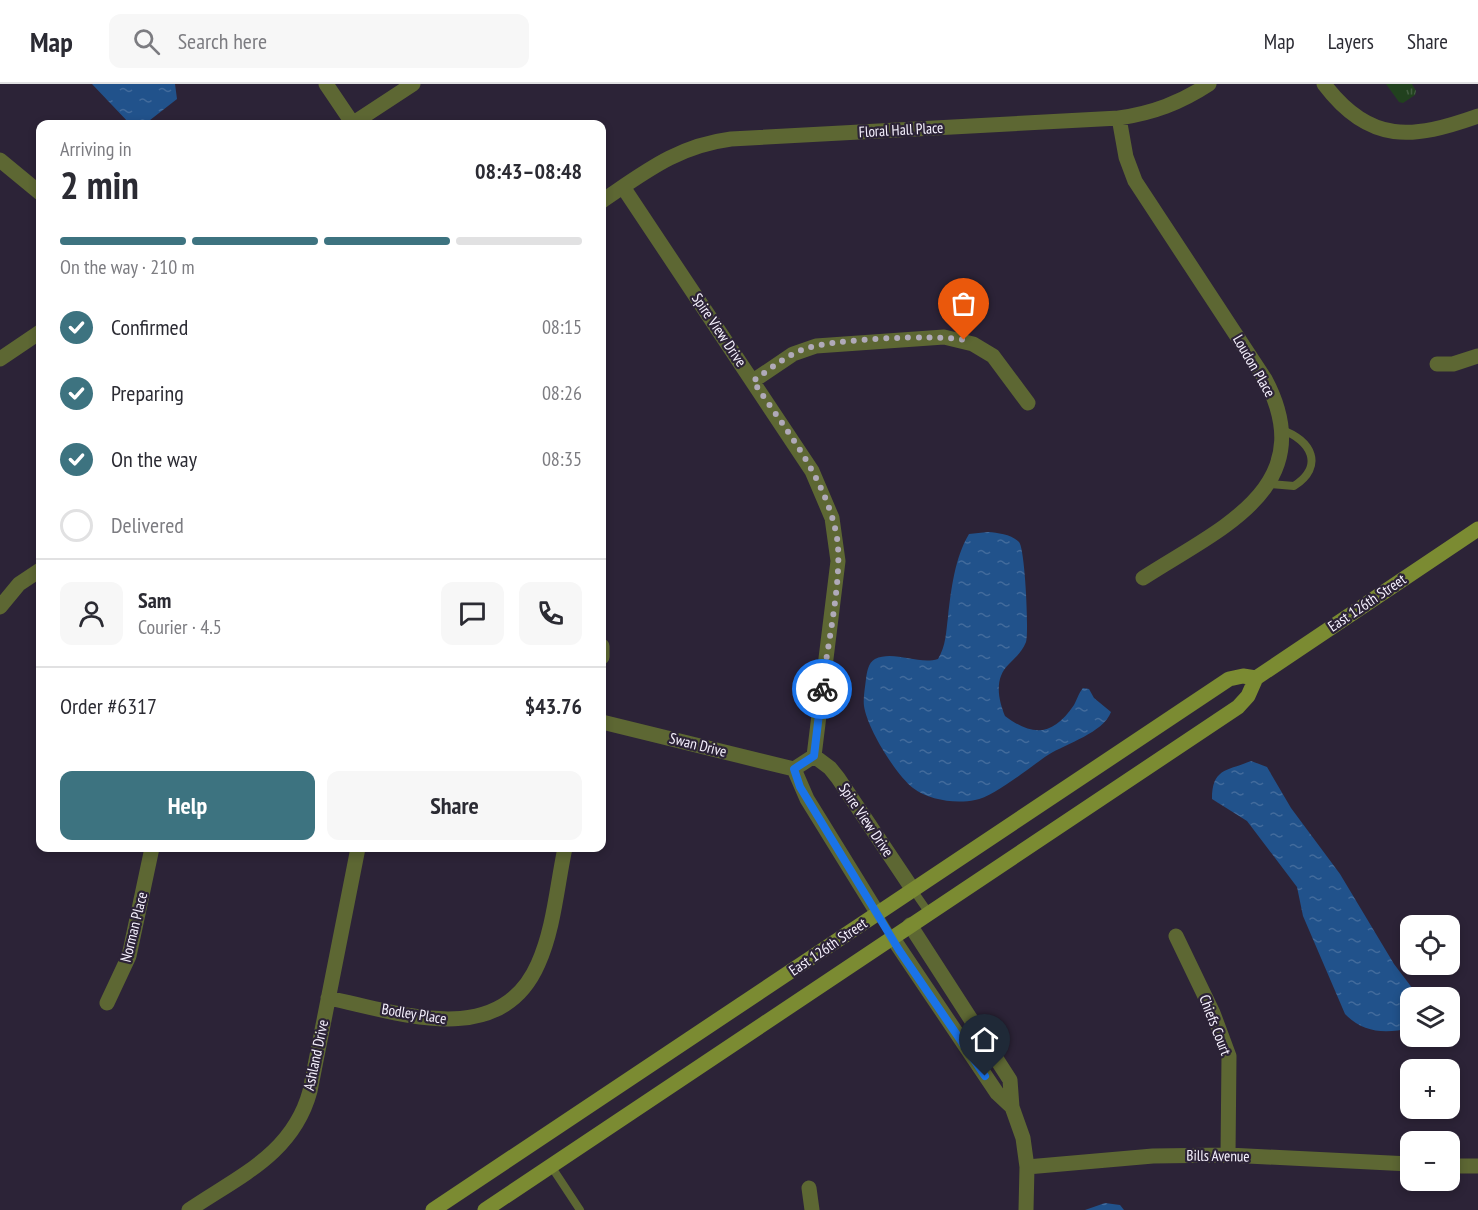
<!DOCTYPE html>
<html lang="en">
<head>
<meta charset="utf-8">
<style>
  :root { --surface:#fff; --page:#f7f7f7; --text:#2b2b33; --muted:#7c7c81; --line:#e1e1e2; --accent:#3d7380 }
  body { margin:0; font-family:"PT Sans Narrow",sans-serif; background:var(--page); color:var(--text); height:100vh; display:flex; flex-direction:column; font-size:22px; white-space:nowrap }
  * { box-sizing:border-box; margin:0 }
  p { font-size:20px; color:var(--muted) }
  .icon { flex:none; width:33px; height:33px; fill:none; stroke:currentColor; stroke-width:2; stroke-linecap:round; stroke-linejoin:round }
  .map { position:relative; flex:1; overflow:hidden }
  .side { position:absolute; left:36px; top:36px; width:570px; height:732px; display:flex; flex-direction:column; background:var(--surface); border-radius:12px; box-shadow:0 3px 9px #0003 }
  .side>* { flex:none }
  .buttons { position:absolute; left:1400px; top:831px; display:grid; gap:12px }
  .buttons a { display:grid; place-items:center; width:60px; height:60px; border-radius:12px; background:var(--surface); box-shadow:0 3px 9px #0003; font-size:30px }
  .pin { position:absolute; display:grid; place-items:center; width:51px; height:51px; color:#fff; margin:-62px -26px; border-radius:50% 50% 50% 0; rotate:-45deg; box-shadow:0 0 6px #0007 }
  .pin .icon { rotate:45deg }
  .courier { position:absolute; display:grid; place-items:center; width:60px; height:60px; margin:-30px; border:4px solid #1a73e8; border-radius:50%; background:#fff; color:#222; box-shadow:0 2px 8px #0007 }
  .overview em { font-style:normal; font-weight:700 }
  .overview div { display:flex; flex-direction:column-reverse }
  .overview { display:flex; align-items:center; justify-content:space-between; height:102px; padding:0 24px }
  h1 { font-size:39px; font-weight:700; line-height:45px }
  .bar { display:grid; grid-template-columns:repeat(4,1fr); gap:9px 6px; align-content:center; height:72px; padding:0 24px }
  .bar i { height:8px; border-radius:4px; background:var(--line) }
  .bar .current { background:var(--accent) }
  .bar p { grid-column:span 4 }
  .line { display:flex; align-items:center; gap:15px; padding:0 24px; border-top:2px solid var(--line) }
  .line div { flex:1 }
  .round { display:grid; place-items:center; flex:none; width:63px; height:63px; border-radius:12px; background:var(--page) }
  ol { padding:0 24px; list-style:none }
  li { display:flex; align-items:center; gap:18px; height:66px }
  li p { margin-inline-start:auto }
  li .icon { padding:6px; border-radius:50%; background:var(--accent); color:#fff; stroke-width:4 }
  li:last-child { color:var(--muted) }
  li i { width:33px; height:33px; border:3px solid var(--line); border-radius:50% }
  .action { display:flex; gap:12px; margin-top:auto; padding:12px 24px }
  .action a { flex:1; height:69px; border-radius:12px; background:var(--accent); color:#fff; font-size:24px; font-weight:700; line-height:69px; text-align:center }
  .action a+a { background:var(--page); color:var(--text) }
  header { display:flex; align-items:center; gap:36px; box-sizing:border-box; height:84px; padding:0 30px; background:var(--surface); border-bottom:2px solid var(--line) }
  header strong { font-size:28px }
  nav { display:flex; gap:33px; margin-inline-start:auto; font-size:21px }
  .search { width:420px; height:54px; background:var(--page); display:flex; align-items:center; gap:15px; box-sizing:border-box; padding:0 21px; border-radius:12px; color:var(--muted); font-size:22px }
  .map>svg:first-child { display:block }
</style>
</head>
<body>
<header>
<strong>Map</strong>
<div class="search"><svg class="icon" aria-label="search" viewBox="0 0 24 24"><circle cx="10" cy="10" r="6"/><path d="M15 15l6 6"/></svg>Search here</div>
<nav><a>Map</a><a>Layers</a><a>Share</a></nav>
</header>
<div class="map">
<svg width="1478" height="1126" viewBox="0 0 1478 1126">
  <defs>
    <pattern id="park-tufts" width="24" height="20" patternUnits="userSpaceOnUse" patternTransform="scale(1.5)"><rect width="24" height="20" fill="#21411e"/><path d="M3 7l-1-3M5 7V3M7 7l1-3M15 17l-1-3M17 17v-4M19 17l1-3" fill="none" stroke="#425d40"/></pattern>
    <pattern id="water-ripples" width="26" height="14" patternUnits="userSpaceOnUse" patternTransform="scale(1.5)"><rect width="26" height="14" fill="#21528b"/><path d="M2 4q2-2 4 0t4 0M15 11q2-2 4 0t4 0" fill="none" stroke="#426b9c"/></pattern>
  </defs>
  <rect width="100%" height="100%" fill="#2c2337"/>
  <!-- park -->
  <path fill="url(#park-tufts)" d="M1386 0H1412L1416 7 1415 11 1403 19 1399 18Z"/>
  <!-- water -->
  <path fill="url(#water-ripples)" d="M92 0H175L177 15 145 40H130Z
    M988 448C998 449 1011 450 1019 458 1025 464 1029 549 1026 558 1022 568 1016 573 1009 580 994 594 998 615 1005 632 1033 653 1053 652 1074 621 1077 616 1078 610 1083 604L1089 605 1094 614 1111 628C1103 649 1067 659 1048 671 1031 682 994 713 975 716 955 720 929 716 913 704 896 691 867 644 864 622 863 614 865 604 866 595 867 588 868 579 875 575 894 566 918 581 938 575 946 562 946 548 948 533 951 506 955 473 969 450Z
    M1251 677 1267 683 1291 724 1340 790 1394 880 1419 913 1410 914V944C1386 950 1363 949 1345 930L1303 832 1297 803 1247 737 1212 715C1212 684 1227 687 1251 677Z
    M1105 1119 1120 1121 1124 1126H1085Z"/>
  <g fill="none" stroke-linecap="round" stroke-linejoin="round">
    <!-- service -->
    <path stroke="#5d6733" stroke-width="8" d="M1270 400 1294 402C1325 382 1311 356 1282 346
      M913 806 929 829
      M878 830 892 853
      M551 1082 580 1126"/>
    <!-- minor -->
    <path stroke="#5d6733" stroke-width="15" d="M326 0 353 40
      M1324 0C1370 61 1413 55 1478 32
      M1119 34 1126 73 1135 97 1265 295C1323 404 1218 445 1143 494
      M352 40 413 0
      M0 76 40 109
      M623 103 812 387 832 434 838 477 814 672 794 685
      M602 117C645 88 677 62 731 55L1119 34C1153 29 1180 19 1209 0
      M0 275 40 248
      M1437 280H1453L1478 272
      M753 297 793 270 816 262 944 253 973 260 993 272 1028 319
      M0 523 19 500 40 486
      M602 562V573
      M602 638 794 685
      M814 672 830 684 838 694 913 806
      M794 685 807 715 878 830
      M910 841 1010 996 1012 1023 1023 1054 1027 1083 1026 1126
      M1176 852 1213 929 1229 972 1228 1071
      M892 853 997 1009 1012 1023
      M328 914C398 928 500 967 538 880 554 845 557 801 565 764
      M107 919 129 872 152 764
      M1449 1082H1478
      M1027 1083 1153 1072 1228 1071 1410 1080
      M809 1104 812 1126
      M189 1126C239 1092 293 1070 310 1007L358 764"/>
    <!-- secondary -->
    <path stroke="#7b8b32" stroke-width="15" d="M433 1126 1229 595 1243 592 1256 594
      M485 1126 1238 623 1248 612 1256 594 1478 445"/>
  </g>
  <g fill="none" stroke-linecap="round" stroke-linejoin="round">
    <!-- done -->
    <path stroke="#b0aab9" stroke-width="6" stroke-dasharray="0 10.8" d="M822 605C827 563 843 493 837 454 827 395 785 345 753 297 769 286 785 272 804 265 832 255 935 250 964 256"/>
    <!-- route -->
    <path stroke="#1a73e8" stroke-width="8" d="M822 605 814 672 794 685 800 703 899 866 985 992"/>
  </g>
  <g text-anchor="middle" stroke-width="4.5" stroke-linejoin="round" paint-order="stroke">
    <!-- street labels -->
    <g font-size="15" fill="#f7f2ff" stroke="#2c2337">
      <text transform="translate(901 46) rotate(-3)" y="5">Floral Hall Place</text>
      <text transform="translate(719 246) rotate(56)" y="5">Spire View Drive</text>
      <text transform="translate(1254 282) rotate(60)" y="5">Loudon Place</text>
      <text transform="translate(1367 519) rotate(-34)" y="5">East 126th Street</text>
      <text transform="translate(698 661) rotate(14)" y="5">Swan Drive</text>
      <text transform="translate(866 736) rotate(56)" y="5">Spire View Drive</text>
      <text transform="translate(134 843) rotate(-76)" y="5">Norman Place</text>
      <text transform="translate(828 863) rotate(-34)" y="5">East 126th Street</text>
      <text transform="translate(414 930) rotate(9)" y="5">Bodley Place</text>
      <text transform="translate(1215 941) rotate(69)" y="5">Chiefs Court</text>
      <text transform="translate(316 971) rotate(-78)" y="5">Ashland Drive</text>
      <text transform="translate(1218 1072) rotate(1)" y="5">Bills Avenue</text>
    </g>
  </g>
</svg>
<div class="buttons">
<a><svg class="icon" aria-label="locate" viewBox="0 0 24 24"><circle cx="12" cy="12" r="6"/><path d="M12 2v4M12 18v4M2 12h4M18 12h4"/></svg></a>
<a><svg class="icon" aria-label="layers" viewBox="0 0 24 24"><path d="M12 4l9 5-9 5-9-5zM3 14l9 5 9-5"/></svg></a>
<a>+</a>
<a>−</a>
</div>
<div class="pin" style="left:964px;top:256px;background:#ea580c"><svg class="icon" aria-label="bag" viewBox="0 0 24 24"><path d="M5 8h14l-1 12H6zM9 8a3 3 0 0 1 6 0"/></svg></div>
<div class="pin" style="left:985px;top:992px;background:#1f2937"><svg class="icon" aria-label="home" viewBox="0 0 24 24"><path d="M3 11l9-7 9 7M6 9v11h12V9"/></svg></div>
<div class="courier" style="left:822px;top:605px"><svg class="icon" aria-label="bike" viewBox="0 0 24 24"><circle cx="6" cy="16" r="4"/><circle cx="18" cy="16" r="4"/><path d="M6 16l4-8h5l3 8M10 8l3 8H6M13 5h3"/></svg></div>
<section class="side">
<div class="overview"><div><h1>2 min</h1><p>Arriving in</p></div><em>08:43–08:48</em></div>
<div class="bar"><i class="current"></i><i class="current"></i><i class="current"></i><i></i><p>On the way · 210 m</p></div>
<ol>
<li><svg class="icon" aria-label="check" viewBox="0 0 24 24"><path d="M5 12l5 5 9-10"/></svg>Confirmed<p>08:15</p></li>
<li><svg class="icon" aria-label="check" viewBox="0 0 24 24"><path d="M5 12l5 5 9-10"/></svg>Preparing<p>08:26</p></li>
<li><svg class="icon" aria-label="check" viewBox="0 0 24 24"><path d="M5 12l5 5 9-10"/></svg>On the way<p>08:35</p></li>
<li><i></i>Delivered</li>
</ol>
<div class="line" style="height:108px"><a class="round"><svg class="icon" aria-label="person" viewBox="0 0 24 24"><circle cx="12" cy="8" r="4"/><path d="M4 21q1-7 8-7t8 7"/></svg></a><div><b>Sam</b><p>Courier · 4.5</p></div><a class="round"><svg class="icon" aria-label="chat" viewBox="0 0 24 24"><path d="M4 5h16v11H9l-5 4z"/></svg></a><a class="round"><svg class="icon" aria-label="phone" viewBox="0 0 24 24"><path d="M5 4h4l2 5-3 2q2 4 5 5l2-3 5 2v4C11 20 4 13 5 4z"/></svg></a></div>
<div class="line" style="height:78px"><div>Order #6317</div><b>$43.76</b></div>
<div class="action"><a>Help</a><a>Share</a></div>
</section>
</div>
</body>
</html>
